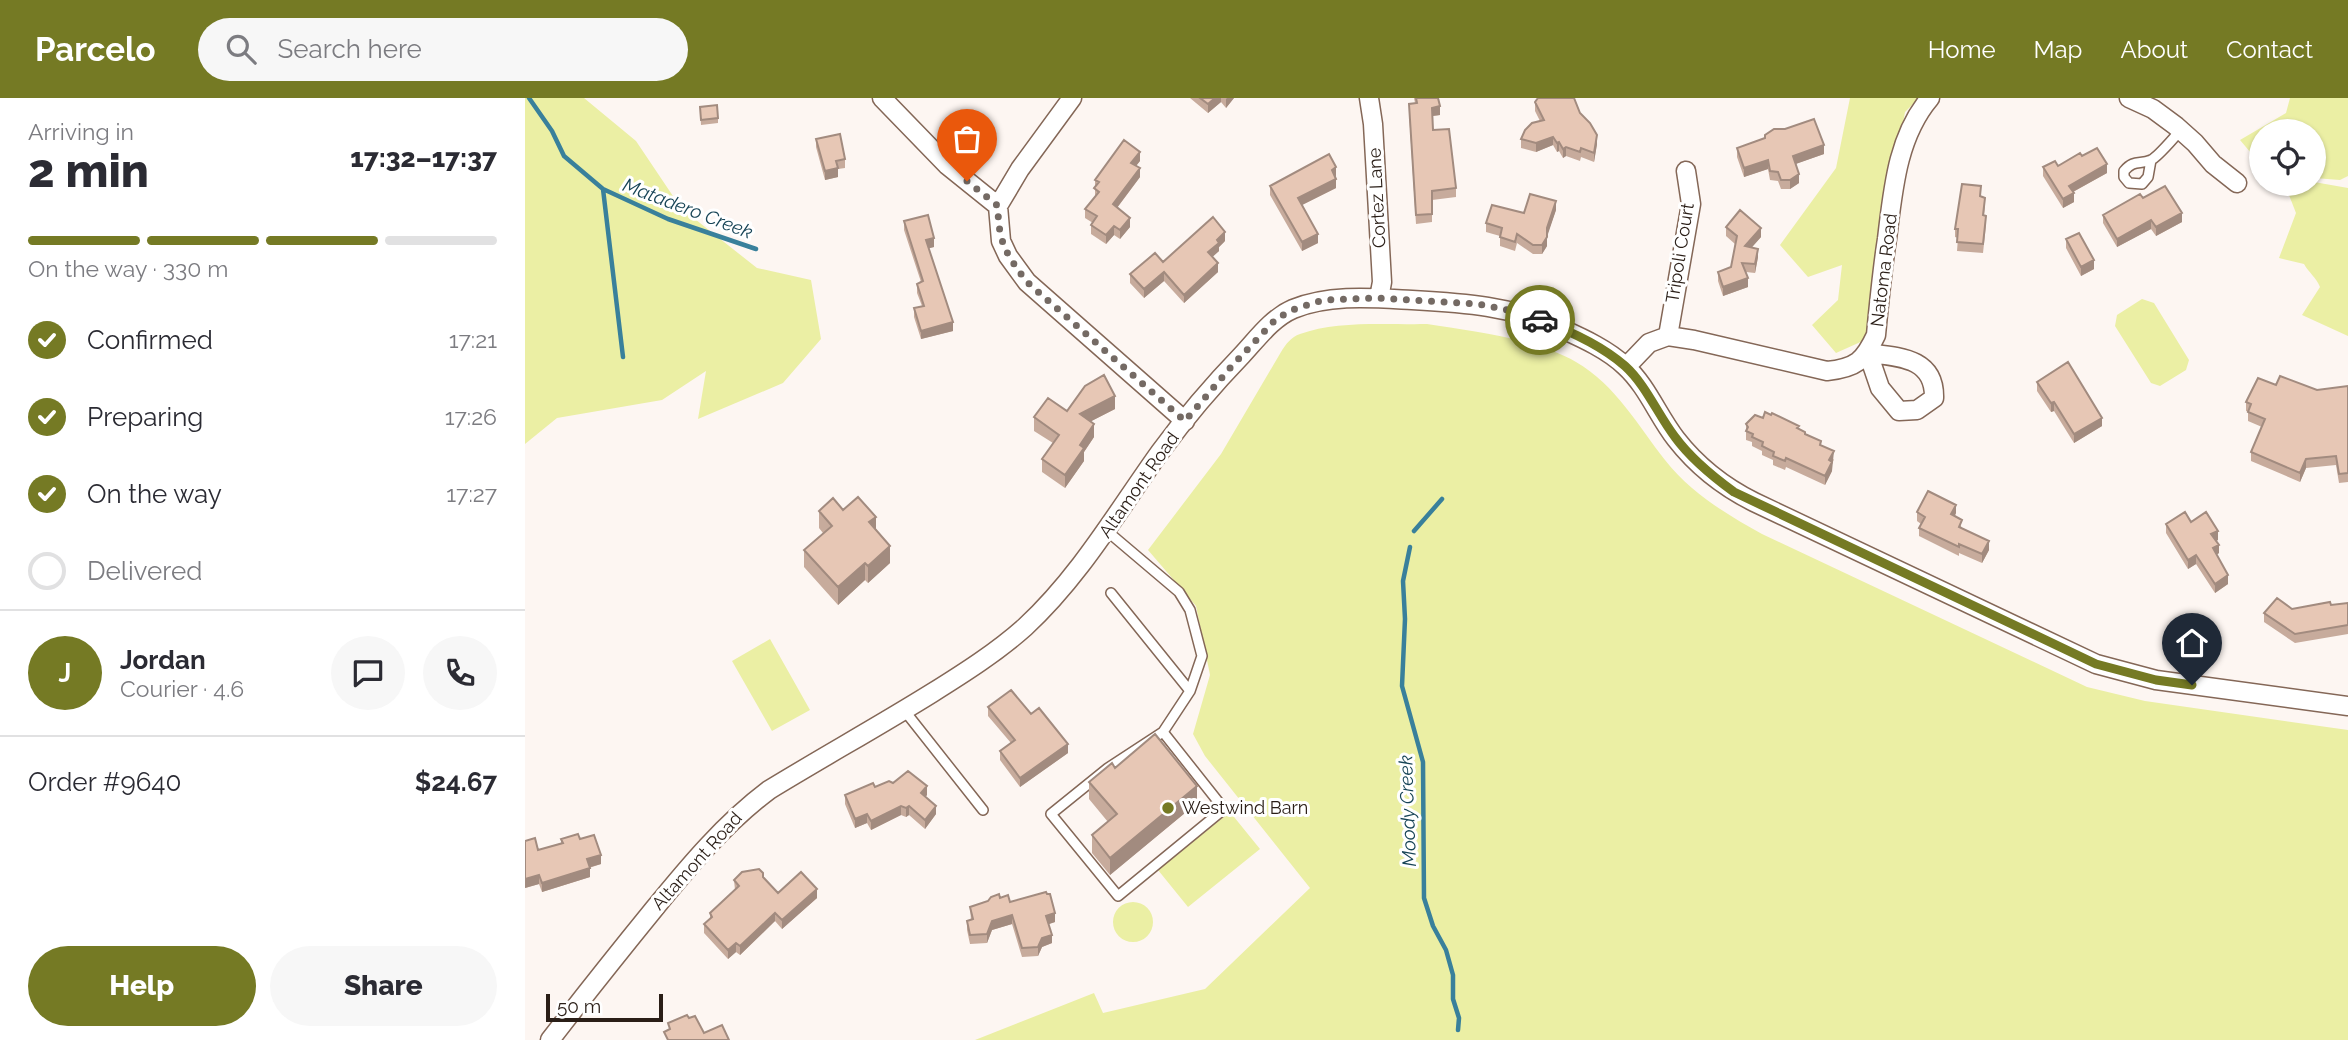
<!DOCTYPE html>
<html lang="en">
<head>
<meta charset="utf-8">
<style>
  :root { --surface:#fff; --page:#f7f7f7; --text:#2b2b33; --muted:#7c7c81; --line:#e1e1e2; --accent:#757a24 }
  body { margin:0; font-family:Raleway,sans-serif; background:var(--page); color:var(--text); height:100vh; display:flex; flex-direction:column; font-size:26px; white-space:nowrap }
  * { box-sizing:border-box; margin:0 }
  p { font-size:23px; color:var(--muted) }
  .icon { flex:none; width:38px; height:38px; fill:none; stroke:currentColor; stroke-width:2; stroke-linecap:round; stroke-linejoin:round }
  .map { position:relative; flex:1; overflow:hidden }
  .panel { display:flex; flex-direction:column; background:var(--surface); width:525px }
  .panel>* { flex:none }
  .controls { position:absolute; left:1724px; top:21px; display:grid; gap:14px }
  .controls a { display:grid; place-items:center; width:77px; height:77px; border-radius:50%; background:var(--surface); box-shadow:0 2px 5px #0004; font-size:35px }
  .scale { position:absolute; left:21px; bottom:18px; width:117px; box-sizing:border-box; padding-left:7px; border:4px solid #2a1e17; border-top:0; font-size:19px; line-height:24px; white-space:nowrap; color:#2a1e17; -webkit-text-stroke:5px #fff; paint-order:stroke }
  .pin { position:absolute; display:grid; place-items:center; width:60px; height:60px; color:#fff; margin:-72px -30px; border-radius:50% 50% 50% 0; rotate:-45deg; box-shadow:0 0 7px #0007 }
  .pin .icon { rotate:45deg }
  .courier { position:absolute; display:grid; place-items:center; width:70px; height:70px; margin:-35px; border:5px solid #757a24; border-radius:50%; background:#fff; color:#222; box-shadow:0 2px 9px #0007 }
  .summary em { font-style:normal; font-weight:800 }
  .summary div { display:flex; flex-direction:column-reverse }
  .summary { display:flex; align-items:center; justify-content:space-between; height:119px; padding:0 28px }
  h1 { font-size:46px; font-weight:800; line-height:52px }
  .bar { display:grid; grid-template-columns:repeat(4,1fr); gap:10px 7px; align-content:center; height:84px; padding:0 28px }
  .bar i { height:9px; border-radius:5px; background:var(--line) }
  .bar .active { background:var(--accent) }
  .bar p { grid-column:span 4 }
  .line { display:flex; align-items:center; gap:18px; padding:0 28px; border-top:2px solid var(--line) }
  .line div { flex:1 }
  .round { display:grid; place-items:center; flex:none; width:74px; height:74px; border-radius:37px; background:var(--page) }
  ol { padding:0 28px; list-style:none }
  li { display:flex; align-items:center; gap:21px; height:77px }
  li p { margin-inline-start:auto }
  li .icon { padding:7px; border-radius:50%; background:var(--accent); color:#fff; stroke-width:4 }
  li:last-child { color:var(--muted) }
  li i { width:38px; height:38px; border:4px solid var(--line); border-radius:50% }
  .action { display:flex; gap:14px; margin-top:auto; padding:14px 28px }
  .action a { flex:1; height:80px; border-radius:42px; background:var(--accent); color:#fff; font-size:28px; font-weight:800; line-height:80px; text-align:center }
  .action a+a { background:var(--page); color:var(--text) }
  header { display:flex; align-items:center; gap:42px; box-sizing:border-box; height:98px; padding:0 35px; background:var(--accent); color:#fff }
  header strong { font-size:33px }
  nav { display:flex; gap:38px; margin-inline-start:auto; font-size:24px }
  .search { width:490px; height:63px; background:var(--page); display:flex; align-items:center; gap:18px; box-sizing:border-box; padding:0 24px; border-radius:38px; color:var(--muted); font-size:26px }
  main { display:flex; flex:1; min-height:0 }
  .map>svg:first-child { display:block }
</style>
</head>
<body>
<header>
<strong>Parcelo</strong>
<div class="search"><svg class="icon" aria-label="search" viewBox="0 0 24 24"><circle cx="10" cy="10" r="6"/><path d="M15 15l6 6"/></svg>Search here</div>
<nav><a>Home</a><a>Map</a><a>About</a><a>Contact</a></nav>
</header>
<main>
<section class="panel">
<div class="summary"><div><h1>2 min</h1><p>Arriving in</p></div><em>17:32–17:37</em></div>
<div class="bar"><i class="active"></i><i class="active"></i><i class="active"></i><i></i><p>On the way · 330 m</p></div>
<ol>
<li><svg class="icon" aria-label="check" viewBox="0 0 24 24"><path d="M5 12l5 5 9-10"/></svg>Confirmed<p>17:21</p></li>
<li><svg class="icon" aria-label="check" viewBox="0 0 24 24"><path d="M5 12l5 5 9-10"/></svg>Preparing<p>17:26</p></li>
<li><svg class="icon" aria-label="check" viewBox="0 0 24 24"><path d="M5 12l5 5 9-10"/></svg>On the way<p>17:27</p></li>
<li><i></i>Delivered</li>
</ol>
<div class="line" style="height:126px"><b class="round" style="background:var(--accent);color:#fff">J</b><div><b>Jordan</b><p>Courier · 4.6</p></div><a class="round"><svg class="icon" aria-label="chat" viewBox="0 0 24 24"><path d="M4 5h16v11H9l-5 4z"/></svg></a><a class="round"><svg class="icon" aria-label="phone" viewBox="0 0 24 24"><path d="M5 4h4l2 5-3 2q2 4 5 5l2-3 5 2v4C11 20 4 13 5 4z"/></svg></a></div>
<div class="line" style="height:91px"><div>Order #9640</div><b>$24.67</b></div>
<div class="action"><a>Help</a><a>Share</a></div>
</section>
<div class="map">
<svg width="1823" height="942" viewBox="0 0 1823 942">
  <rect width="100%" height="100%" fill="#fdf6f2"/>
  <!-- green -->
  <path fill="#ebefa4" d="M0 0H59L111 43 156 110 232 170 286 182 296 241 258 285 173 321 181 273 137 302 32 320 0 346Z
    M1325 0H1394L1380 14 1340 242 1311 255 1287 227 1313 202 1317 167 1283 179 1255 147 1311 70Z
    M1765 0H1823V78L1815 82 1789 80 1788 33H1736V67L1715 42 1761 15Z
    M1789 84 1823 90V238L1777 217 1795 189C1791 179 1784 175 1779 166L1754 160 1771 115 1762 92 1774 86Z
    M1617 201 1629 205 1664 262 1661 272 1635 288 1626 285 1590 228 1592 217Z
    M902 226C948 233 1012 241 1051 264 1091 287 1113 328 1140 362 1166 395 1201 416 1237 436L1562 589 1620 603 1823 632V942H450L569 895 578 915 680 891 785 790 680 658 668 636 685 577 671 508 623 452 696 356 756 254C761 246 766 239 775 236 812 222 864 227 902 226Z
    M245 541 285 612 247 633 207 563Z
    M705 714 735 751 663 809 633 772Z
    M588 824a20 20 0 1 1 40 0a20 20 0 1 1-40 0Z"/>
  <g fill="none" stroke-linecap="round" stroke-linejoin="round">
    <!-- stream -->
    <path stroke="#39809b" stroke-width="4.5" d="M4 0 27 33 39 58 78 91 143 121 231 151
      M78 91 98 259
      M889 433 917 401
      M885 449 878 483 880 521 877 588 898 664 899 800 908 828 921 852 928 877V901L934 920 933 932"/>
    <defs>
      <path id="lane" d="M1626 62 1623 79 1617 86 1604 85 1599 79V73C1609 61 1615 67 1626 62 1634 58 1649 39 1656 32
        M582 433 654 494 665 512 677 558 665 593 638 634 583 670 526 716 593 798 699 711 638 634
        M586 495 665 593
        M379 612 458 712"/>
      <path id="street" d="M357 0 422 67 473 108
        M547 0 495 71 473 108 476 143 483 158 502 184 660 323
        M844 0 848 26 857 184 854 200
        M1604 0 1628 11 1651 28 1670 45 1688 66 1712 85
        M1143 238 1166 106 1161 73
        M1343 255C1375 259 1410 260 1409 300L1392 312 1374 313 1355 290Z
        M1101 269 1124 245 1143 238 1169 242 1302 273C1331 270 1339 263 1351 237 1354 205 1357 173 1362 141 1368 92 1372 39 1405 0
        M25 942C59 898 94 854 129 811 164 768 199 726 244 692 298 659 354 628 407 595 439 575 472 554 500 529 555 478 592 414 635 354 660 320 688 287 717 257 732 241 747 220 768 211 805 196 848 200 887 202 940 205 986 208 1035 230 1057 240 1082 251 1100 268 1122 288 1133 318 1151 341 1172 368 1199 389 1229 404L1571 566 1631 582 1823 608"/>
    </defs>
    <!-- lane casing -->
    <use href="#lane" stroke="#846757" stroke-width="12"/>
    <!-- street casing -->
    <use href="#street" stroke="#846757" stroke-width="21"/>
    <!-- lane -->
    <use href="#lane" stroke="#fff" stroke-width="9"/>
    <!-- street -->
    <use href="#street" stroke="#fff" stroke-width="18"/>
  </g>
  <!-- wall -->
  <path fill="#c7ab9c" d="M665 0H709L701 10 696 4 683 15Z
    M889 0H913L915 17 908 18V32L931 90V99L907 102V124L891 126 884 15V6L890 5Z
    M1010 4 1055 15 1072 46 1069 64 1056 59 1055 63 1041 58 1038 60 1034 53 1032 54 1028 47 1011 54 996 50V41L1015 23 1010 13Z
    M175 9 193 20V25L176 27Z
    M1240 37 1299 56 1270 66 1274 85 1265 91H1256L1253 83 1245 82 1243 71 1219 79 1212 59V50L1240 41Z
    M291 41 320 61V70L313 71V79L300 82 291 49Z
    M1557 58 1582 75 1548 94 1549 104 1538 110 1518 78V69L1533 68Z
    M615 63 611 68 615 79 592 110 605 129 595 141 589 137 581 146 566 136V127L568 125 560 120V111L570 99V82Z
    M811 78 810 79 811 90 777 107 793 145 777 153 745 97V88Z
    M1456 99 1460 109 1459 118 1461 127 1458 155 1432 153 1433 140 1430 139V131Z
    M1618 100 1657 124 1631 138 1626 131 1592 149 1578 125V117Z
    M1031 112 1022 137V148L1017 156H1008L992 145 990 153 975 148V138L961 134V125L999 115Z
    M379 123 409 149 404 150 428 233 396 241 389 219V210L397 208 392 195V186L396 184 379 132Z
    M1201 129 1236 139 1227 149 1233 159 1230 175 1221 174 1223 189 1198 198 1193 183V174L1206 169 1210 146 1201 138Z
    M1541 141 1569 171 1556 178 1541 150Z
    M700 143 694 149V153L687 159 693 174 659 205 639 183 619 200 605 185V176L638 164Z
    M1512 284 1577 328 1549 345 1529 313 1526 314 1512 293Z
    M1751 287 1792 292 1823 288V384L1814 385 1811 367 1781 370 1775 384 1726 363V354L1737 329 1723 323V314L1721 313V304Z
    M590 311 566 323 569 339 559 354V363L540 390 517 374V361L528 345 509 333V319L542 313Z
    M1238 320 1274 331 1296 348 1309 362 1307 364V373L1300 387 1261 369 1260 372 1248 367V362L1237 357V353L1227 348V344L1221 342V326Z
    M318 412 351 431 365 465 343 485 340 482 313 507 279 469V452L298 435 294 430V413Z
    M1392 414 1431 415 1430 418 1437 430 1464 452 1457 465 1434 455V458L1394 438V430L1396 426 1392 423Z
    M1666 424 1693 442 1691 443 1694 455 1691 457 1703 486 1690 495 1671 466 1663 471 1641 435V426Z
    M1823 505V536L1770 545 1739 524V515L1767 511Z
    M463 609 506 616 543 655 495 689 475 662V653L486 645 463 618Z
    M590 670 672 705 585 777 567 755V737L583 724 564 701V684Z
    M368 685 402 697 400 699 411 716 400 731 384 717 381 719 376 717 346 732 342 725 330 730 320 706V697L350 689Z
    M36 741H55L76 766 64 770 65 779 17 794 14 786 0 790V743L13 752 36 745Z
    M238 779 253 795 292 800 257 831 250 823 215 857 211 854 203 861 179 835V826L185 821V815L210 792 209 782Z
    M475 800 530 824 524 826 527 845 517 849 513 858 497 859 487 826 467 832 462 845 445 846 442 832V823L446 822 445 809Z"/>
  <!-- shaded-wall -->
  <path fill="#a28b7f" d="M690 0H696V4L683 15V6Z
    M702 0H709L701 10V1Z
    M915 8V17L907 18V10Z
    M1072 37V46L1069 64V55Z
    M1028 39V47L1011 54V45Z
    M1034 44V53L1032 54V45Z
    M1299 47V56L1268 67V58Z
    M1041 49V58L1038 60V51Z
    M615 54V63L606 74V65Z
    M1243 62V71L1219 79V70Z
    M1582 66V75L1544 96V88Z
    M811 69V78L807 80V72Z
    M313 70V79L300 82V73Z
    M615 70V79L588 115V106Z
    M1274 76V85L1265 91V82Z
    M811 81V90L773 109V100Z
    M1549 95V104L1538 110V101Z
    M1031 103V112L1022 139V130Z
    M1657 115V124L1631 138V129Z
    M605 120V129L595 141V132Z
    M1626 122V131L1592 149V141Z
    M589 128V137L581 146V137Z
    M1236 130V139L1220 157V148Z
    M700 134V143L694 149V153L683 163V154L692 142Z
    M793 136V145L777 153V144Z
    M1022 139V148L1017 156V147Z
    M409 140V149L401 151V142Z
    M1233 151V159L1230 175V166Z
    M1569 162V171L1556 178V169Z
    M693 165V174L659 205V197Z
    M639 174V183L619 200V191Z
    M1223 180V189L1198 198V189Z
    M428 224V233L396 241V233Z
    M590 298V311L555 329V316Z
    M1529 304V313L1526 314V305Z
    M1577 320V328L1549 345V336Z
    M569 326V339L559 354V363L540 390V377L555 347Z
    M1309 353 1307 373 1300 387V378L1304 362Z
    M1781 361V370L1775 384V375Z
    M1431 407V415L1426 424V416Z
    M351 419V436L344 424Z
    M1693 433V442L1686 445V436Z
    M1464 443V452L1457 465V456Z
    M1694 447V455L1688 459V450Z
    M365 448V465L343 485V468Z
    M1671 457V466L1663 471V462Z
    M340 465V482L313 507V489Z
    M1703 477V486L1690 495V486Z
    M543 646V655L495 689V680Z
    M402 688V697L396 704V695Z
    M672 688V705L585 777V760Z
    M376 708V717L346 732V723Z
    M384 708V717L381 719V710Z
    M411 708V716L400 731V722Z
    M342 716V725L330 730V721Z
    M76 757V766L62 770V761Z
    M65 770V779L17 794V785Z
    M14 777V786L0 790V781Z
    M292 791V800L257 831V822Z
    M250 815V823L215 857V848Z
    M530 815V824L521 827V818Z
    M487 817V826L467 832 462 845V836L467 823Z
    M527 837V845L517 849 513 858V849L517 840Z
    M211 845V854L203 861V852Z"/>
  <!-- building -->
  <path fill="#e7c7b5" stroke="#a28b7f" stroke-width="2" d="M675 0H690L683 6Z
    M891 0H913L915 8 907 10 908 32 924 31 931 90 907 93V116L891 117 884 6 892 5Z
    M1013 0H1049L1055 15 1065 25 1072 37 1069 55 1056 50 1055 54 1041 49 1038 51 1034 44 1032 45 1028 39 1011 45 996 41 1000 32 1007 25 1019 22 1010 4Z
    M192 7 193 20 176 22 175 9Z
    M1289 21 1299 47 1268 58 1274 76 1265 82H1256L1253 74 1245 73 1243 62 1219 70 1212 50 1240 40V37L1249 31H1260Z
    M315 36 320 61 311 63 313 70 300 73 291 41Z
    M599 42 615 54 606 65 615 70 588 106 605 120 595 132 589 128 581 137 566 127 572 118 560 111 574 94 569 90 574 84 570 82Z
    M1572 50 1582 66 1544 88 1549 95 1538 101 1518 69 1530 63 1533 68 1555 55 1557 58Z
    M804 56 811 69 807 72 811 81 773 100 793 136 777 144 745 88Z
    M1437 86 1456 88 1455 98 1460 100 1458 117 1461 118 1458 146 1432 144 1433 131H1430Z
    M1640 88 1657 115 1631 129 1626 122 1592 141 1578 117 1615 96 1618 100Z
    M1005 96 1031 103 1022 130V139L1017 147H1008L992 136 990 144 975 139 977 130 961 125 967 107 999 115Z
    M1215 112 1236 130 1220 148 1233 151 1230 166 1217 165 1223 180 1198 189 1193 174 1206 169 1212 138 1201 129Z
    M403 117 409 140 401 142 428 224 396 233 389 210 399 208 392 186 398 183 379 123Z
    M688 119 700 134 692 142 694 145 683 154 693 165 659 197 639 174 619 191 605 176 630 155 638 164Z
    M1554 135 1569 162 1556 169 1541 141Z
    M1543 264 1577 320 1549 336 1529 304 1526 305 1512 284Z
    M579 277 590 298 555 316 569 326 555 347 559 350 540 377 517 361 534 337 509 319 523 300 542 313 560 288Z
    M1755 278 1792 292 1823 288V375L1814 376 1811 358 1781 361 1775 375 1726 354 1740 321 1723 314 1726 306 1721 304 1733 280 1751 287Z
    M1240 314 1246 317 1247 315 1274 328 1272 330 1280 334V336L1296 343 1295 347 1309 353 1304 362 1307 364 1300 378 1261 360 1260 363 1248 358 1249 354 1237 348 1238 344 1227 339 1228 336 1221 333 1223 329 1221 326 1230 317 1238 320Z
    M1403 393 1431 407 1426 416 1437 422 1434 429 1464 443 1457 456 1434 446V449L1394 430 1400 419 1392 414Z
    M333 399 351 419 344 424 365 448 343 468 340 465 313 489 279 452 307 428 294 413 308 400 318 412Z
    M1660 414 1666 424 1681 414 1693 433 1686 436 1694 447 1688 450 1703 477 1690 486 1671 457 1663 462 1641 426Z
    M1752 500 1767 511 1805 504 1806 507 1823 505V527L1770 536 1739 515Z
    M486 592 506 616 514 610 543 646 495 680 475 653 490 642 463 609Z
    M630 636 672 688 585 760 567 737 592 716 564 684 587 665 590 670Z
    M383 673 402 688 396 695 411 708 400 722 384 708 381 710 376 708 346 723 342 716 330 721 320 697 348 685 350 689 364 683 368 685Z
    M53 736 55 741 69 737 76 757 62 761 65 770 17 785 14 777 0 781V743L10 740 13 752 38 745 36 741Z
    M234 771 238 775V779L253 795 276 774 292 791 257 822 250 815 215 848 211 845 203 852 179 826 187 819 185 815 214 788 209 782 217 774Z
    M521 794 522 796H525L530 815 521 818 527 837 517 840 513 849 497 850 487 817 467 823 462 836 445 837 442 823 448 821 445 809 463 803 466 799 474 796 475 800 483 797 485 804Z
    M162 917 164 920 170 918 179 935 197 927 204 942H143L139 934 145 931 143 925Z"/>
  <g fill="none" stroke-linecap="round" stroke-linejoin="round">
    <!-- done -->
    <path stroke="#746a64" stroke-width="7" stroke-dasharray="0 12.6" d="M442 83 473 108C473 144 481 156 502 184L660 323 706 269 751 221 767 212 798 202 854 200 953 206 993 214 1015 222"/>
    <!-- route -->
    <path stroke="#757a24" stroke-width="9" d="M1015 222C1045 233 1076 247 1100 268 1121 287 1133 317 1150 339 1166 361 1187 378 1209 394L1571 566 1631 582 1667 587"/>
  </g>
  <!-- markers -->
  <circle fill="#757a24" stroke="#fff" stroke-width="2.5" cx="643" cy="710" r="7"/>
  <g text-anchor="middle" stroke-width="6" stroke-linejoin="round" paint-order="stroke">
    <!-- street labels -->
    <g font-size="18" fill="#2a1e17" stroke="#fff">
      <text transform="translate(852 100) rotate(-93)" y="6">Cortez Lane</text>
      <text transform="translate(1155 155) rotate(-81)" y="6">Tripoli Court</text>
      <text transform="translate(1359 172) rotate(-83)" y="6">Natoma Road</text>
      <text transform="translate(614 387) rotate(-55)" y="6">Altamont Road</text>
      <text transform="translate(172 763) rotate(-48)" y="6">Altamont Road</text>
    </g>
    <!-- poi labels -->
    <g font-size="18" fill="#2a1e17" stroke="#fff" text-anchor="start">
      <text x="657" y="716">Westwind Barn</text>
    </g>
    <!-- water labels -->
    <g font-size="19" font-style="italic" fill="#174456" stroke="#fff">
      <text transform="translate(163 110) rotate(21)" y="7">Matadero Creek</text>
      <text transform="translate(882 713) rotate(-92)" y="7">Moody Creek</text>
    </g>
  </g>
</svg>
<div class="controls">
<a><svg class="icon" aria-label="locate" viewBox="0 0 24 24"><circle cx="12" cy="12" r="6"/><path d="M12 2v4M12 18v4M2 12h4M18 12h4"/></svg></a>
</div>
<div class="scale">50 m</div>
<div class="pin" style="left:442px;top:83px;background:#ea580c"><svg class="icon" aria-label="bag" viewBox="0 0 24 24"><path d="M5 8h14l-1 12H6zM9 8a3 3 0 0 1 6 0"/></svg></div>
<div class="pin" style="left:1667px;top:587px;background:#1f2937"><svg class="icon" aria-label="home" viewBox="0 0 24 24"><path d="M3 11l9-7 9 7M6 9v11h12V9"/></svg></div>
<div class="courier" style="left:1015px;top:222px"><svg class="icon" aria-label="car" viewBox="0 0 24 24"><path d="M5 17H2v-5l4-1 3-4h7l3 4 3 1v5h-3M9 17h6M6 11h13"/><circle cx="7" cy="17" r="2"/><circle cx="17" cy="17" r="2"/></svg></div>
</div>
</main>
</body>
</html>
